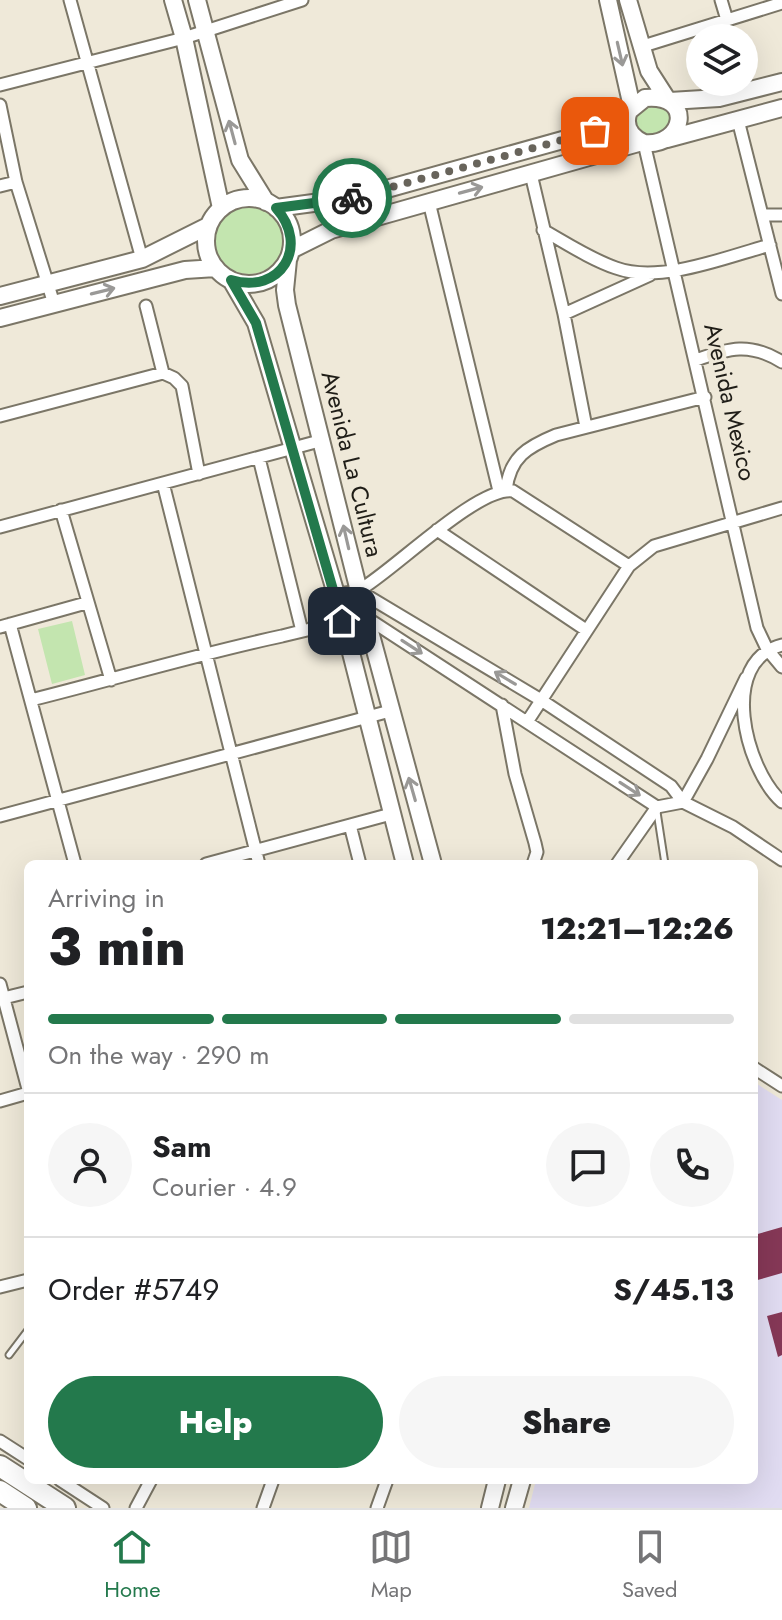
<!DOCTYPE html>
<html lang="en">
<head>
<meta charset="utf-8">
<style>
  :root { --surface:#fff; --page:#f6f6f6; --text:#202124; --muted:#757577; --line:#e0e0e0; --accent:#23794c }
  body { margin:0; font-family:Jost,sans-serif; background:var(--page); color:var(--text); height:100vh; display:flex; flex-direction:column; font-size:30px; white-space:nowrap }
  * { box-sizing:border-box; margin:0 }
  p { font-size:26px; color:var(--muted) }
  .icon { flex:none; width:44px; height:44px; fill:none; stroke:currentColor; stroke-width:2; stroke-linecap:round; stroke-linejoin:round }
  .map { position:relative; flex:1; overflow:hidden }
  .drawer { position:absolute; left:24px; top:860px; width:734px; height:624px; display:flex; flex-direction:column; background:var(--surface); border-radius:12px; box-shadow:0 8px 32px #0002 }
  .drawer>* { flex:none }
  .fabs { position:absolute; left:686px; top:24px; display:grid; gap:16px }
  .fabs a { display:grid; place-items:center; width:72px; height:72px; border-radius:50%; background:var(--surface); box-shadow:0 8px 32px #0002; font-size:40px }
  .pin { position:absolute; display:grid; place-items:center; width:68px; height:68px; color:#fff; margin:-34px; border-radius:16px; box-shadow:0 4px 12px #0006 }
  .courier { position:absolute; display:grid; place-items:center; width:80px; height:80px; margin:-40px; border:6px solid #23794c; border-radius:50%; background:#fff; color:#222; box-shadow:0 2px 10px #0007 }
  .overview em { font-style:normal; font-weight:800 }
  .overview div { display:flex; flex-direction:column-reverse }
  .overview { display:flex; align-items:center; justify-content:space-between; height:136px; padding:0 24px }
  h1 { font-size:52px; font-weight:800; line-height:60px }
  .bar { display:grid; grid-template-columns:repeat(4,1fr); gap:12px 8px; align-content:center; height:96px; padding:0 24px }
  .bar i { height:10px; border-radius:6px; background:var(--line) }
  .bar .selected { background:var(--accent) }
  .bar p { grid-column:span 4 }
  .line { display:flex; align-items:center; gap:20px; padding:0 24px; border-top:2px solid var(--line) }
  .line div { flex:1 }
  .round { display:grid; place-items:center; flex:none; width:84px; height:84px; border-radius:42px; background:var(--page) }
  .cta { display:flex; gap:16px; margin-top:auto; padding:16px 24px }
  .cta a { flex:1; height:92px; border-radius:48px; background:var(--accent); color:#fff; font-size:32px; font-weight:800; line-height:92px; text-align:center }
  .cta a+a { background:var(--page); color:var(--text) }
  .tab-bar { display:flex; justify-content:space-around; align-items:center; height:112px; border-top:2px solid var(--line); background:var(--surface); font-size:22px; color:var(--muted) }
  .tab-bar a { display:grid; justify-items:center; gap:4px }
  .tab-bar .selected { color:var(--accent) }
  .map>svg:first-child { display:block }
</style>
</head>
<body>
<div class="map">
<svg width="782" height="1508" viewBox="0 0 782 1508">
  <rect width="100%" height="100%" fill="#efe9d9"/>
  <!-- education -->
  <path fill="#e1dcf2" d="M754 1082 782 1100V1508H529L536 1480H754Z"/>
  <!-- green -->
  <path fill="#c3e5af" d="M656 104 670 107 674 121C660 134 650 142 634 128L636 114 645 107Z
    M215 240a34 34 0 1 1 68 0a34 34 0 1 1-68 0Z
    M72 621 85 675 52 684 38 629Z"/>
  <!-- building -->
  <path fill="#863857" d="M782 1227V1273L754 1281V1235Z
    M782 1312V1355L778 1357 767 1316Z"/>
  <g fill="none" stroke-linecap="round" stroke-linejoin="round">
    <defs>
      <path id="lane" d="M657 812 665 864
        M9 1355 28 1330"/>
      <path id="street" d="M70 0 142 259
        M721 0 727 20
        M640 47 782 3
        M0 85 184 38 302 0
        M0 105 16 182 54 304
        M738 120 782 294
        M644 143 757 628 767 649 782 667
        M531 174 564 314 586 427
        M0 186 16 182
        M429 202 499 491
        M762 215H782
        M543 230C566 243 590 259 616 268 660 284 726 257 770 245
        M146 306 163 373
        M564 314 650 275
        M696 360C729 348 750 342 782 362
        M0 416 163 373 174 378 182 386 199 474
        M259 458 302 631
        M163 483 259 864
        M506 490C510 457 527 447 556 435L705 397
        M61 510 111 680
        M0 527 323 440
        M437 530 586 630
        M359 591 541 700 671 786 683 802 733 827 782 860
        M336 594C344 593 354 593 361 589 394 570 478 486 513 491L629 566
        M10 624 75 864
        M0 627 86 603
        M782 645C718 661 745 769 782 802
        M31 700C115 679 198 654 282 636 310 629 338 622 367 618L657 807 683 802 707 759 746 678
        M502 705 515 774 535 843 537 852 533 864
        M527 722 629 566 654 546 782 508
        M0 816 390 711
        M350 825 360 864
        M206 864 391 814
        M617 864 657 807
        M0 984 28 1089
        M0 999 28 992
        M754 1068 782 1086
        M0 1101 28 1093
        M0 1287 28 1280
        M0 1441 28 1459
        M60 1480 103 1508
        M136 1508 151 1480
        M263 1508 273 1480
        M377 1508 387 1480"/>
      <path id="secondary" d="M173 0 184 38 221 208
        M197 0 240 160 266 202
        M608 0 632 107
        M628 0 649 71 667 99
        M645 98C695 93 685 147 644 143 630 137 623 126 629 111Z
        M670 101 719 98 782 82
        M667 139 782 108
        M206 241a43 43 0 1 1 86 0a43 43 0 1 1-86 0Z
        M276 208 358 197 595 131 629 111
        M291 250 331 230 642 142
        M288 260 285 290 287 305 359 591 433 864
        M231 280 256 323 293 449 336 594 405 864
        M0 296 142 259 208 226
        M0 318 185 270 216 268
        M490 1508 497 1480
        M514 1508 522 1480"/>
      <path id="highway" d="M0 1466 65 1508
        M0 1491 26 1508"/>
    </defs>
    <!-- lane casing -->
    <use href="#lane" stroke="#7b7667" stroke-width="9"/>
    <!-- street casing -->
    <use href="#street" stroke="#7b7667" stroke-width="15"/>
    <!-- secondary casing -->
    <use href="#secondary" stroke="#7b7667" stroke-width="20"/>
    <!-- highway casing -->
    <use href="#highway" stroke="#7b7667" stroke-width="24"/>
    <!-- lane -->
    <use href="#lane" stroke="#fff" stroke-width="5"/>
    <!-- street -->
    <use href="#street" stroke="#fff" stroke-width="11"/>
    <!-- secondary -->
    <use href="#secondary" stroke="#fff" stroke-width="16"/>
    <!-- highway -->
    <use href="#highway" stroke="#fff" stroke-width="20"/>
  </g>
  <!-- one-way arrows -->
  <defs><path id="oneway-shaft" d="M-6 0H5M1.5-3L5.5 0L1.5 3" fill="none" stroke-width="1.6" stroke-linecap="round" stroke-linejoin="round" transform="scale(2)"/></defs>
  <g stroke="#9a9997">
    <use href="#oneway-shaft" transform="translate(620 54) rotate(77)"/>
    <use href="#oneway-shaft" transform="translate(232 132) rotate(-105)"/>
    <use href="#oneway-shaft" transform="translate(471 190) rotate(-15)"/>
    <use href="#oneway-shaft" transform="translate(103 291) rotate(-14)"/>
    <use href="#oneway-shaft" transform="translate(346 537) rotate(-103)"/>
    <use href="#oneway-shaft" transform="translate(412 647) rotate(33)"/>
    <use href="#oneway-shaft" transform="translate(505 678) rotate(-149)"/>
    <use href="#oneway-shaft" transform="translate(412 789) rotate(-106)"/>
    <use href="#oneway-shaft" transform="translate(630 789) rotate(33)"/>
  </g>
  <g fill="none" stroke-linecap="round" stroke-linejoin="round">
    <!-- done -->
    <path stroke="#68645b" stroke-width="8" stroke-dasharray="0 14.4" d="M352 198 595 131"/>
    <!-- route -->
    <path stroke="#23794c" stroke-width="10" d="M342 621 256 323 231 280C281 295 310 246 276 208L352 198"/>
  </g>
  <g text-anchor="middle" stroke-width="8" stroke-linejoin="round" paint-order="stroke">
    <!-- street labels -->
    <g font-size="24" fill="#1f1d17" stroke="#efe9d9">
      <text transform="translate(730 402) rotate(77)" y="8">Avenida Mexico</text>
      <text transform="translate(352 464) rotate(76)" y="8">Avenida La Cultura</text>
    </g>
  </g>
</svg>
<div class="fabs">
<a><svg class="icon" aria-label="layers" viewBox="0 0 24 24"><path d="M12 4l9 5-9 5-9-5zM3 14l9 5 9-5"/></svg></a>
</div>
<div class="pin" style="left:595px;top:131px;background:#ea580c"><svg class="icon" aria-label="bag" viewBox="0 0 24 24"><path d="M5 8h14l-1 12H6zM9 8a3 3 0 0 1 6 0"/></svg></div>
<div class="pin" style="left:342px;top:621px;background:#1f2937"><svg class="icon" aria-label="home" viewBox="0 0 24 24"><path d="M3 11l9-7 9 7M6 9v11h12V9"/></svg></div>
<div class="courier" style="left:352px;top:198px"><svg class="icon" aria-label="bike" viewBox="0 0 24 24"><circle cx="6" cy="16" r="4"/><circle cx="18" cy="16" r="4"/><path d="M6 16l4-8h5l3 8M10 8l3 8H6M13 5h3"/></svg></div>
<section class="drawer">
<div class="overview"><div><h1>3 min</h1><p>Arriving in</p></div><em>12:21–12:26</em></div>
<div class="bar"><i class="selected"></i><i class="selected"></i><i class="selected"></i><i></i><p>On the way · 290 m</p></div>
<div class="line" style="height:144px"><a class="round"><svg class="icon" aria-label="person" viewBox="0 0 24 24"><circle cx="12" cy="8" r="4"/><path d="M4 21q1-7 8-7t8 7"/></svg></a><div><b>Sam</b><p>Courier · 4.9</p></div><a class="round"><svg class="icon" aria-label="chat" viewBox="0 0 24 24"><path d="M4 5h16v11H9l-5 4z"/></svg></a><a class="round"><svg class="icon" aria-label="phone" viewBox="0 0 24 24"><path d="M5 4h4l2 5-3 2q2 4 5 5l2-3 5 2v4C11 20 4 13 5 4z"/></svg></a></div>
<div class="line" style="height:104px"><div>Order #5749</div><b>S/45.13</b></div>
<div class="cta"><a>Help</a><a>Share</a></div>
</section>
</div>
<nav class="tab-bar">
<a class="selected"><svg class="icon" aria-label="home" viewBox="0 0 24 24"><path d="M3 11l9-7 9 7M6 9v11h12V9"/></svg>Home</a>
<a><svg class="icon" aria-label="map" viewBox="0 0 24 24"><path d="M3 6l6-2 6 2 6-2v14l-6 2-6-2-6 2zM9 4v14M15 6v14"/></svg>Map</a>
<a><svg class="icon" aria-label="saved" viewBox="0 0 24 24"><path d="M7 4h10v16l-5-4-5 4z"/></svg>Saved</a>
</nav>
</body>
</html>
